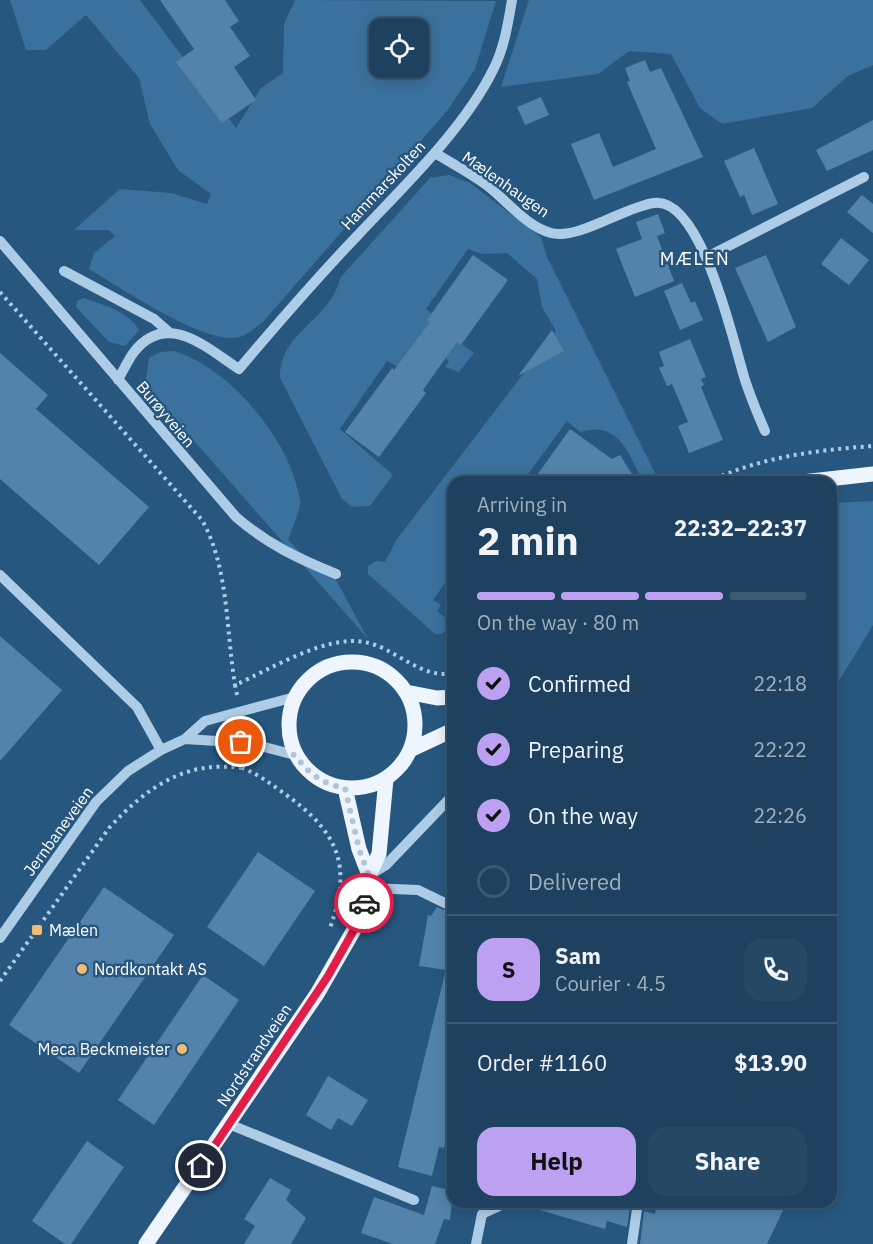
<!DOCTYPE html>
<html lang="en">
<head>
<meta charset="utf-8">
<style>
  :root { --surface:#1d415f; --page:#254865; --text:#f1f3f6; --muted:#a0afbd; --line:#3b5a74; --accent:#bca0f2 }
  body { margin:0; font-family:"IBM Plex Sans",sans-serif; background:var(--page); color:var(--text); height:100vh; display:flex; flex-direction:column; font-size:22px; white-space:nowrap }
  * { box-sizing:border-box; margin:0 }
  p { font-size:20px; color:var(--muted) }
  .icon { flex:none; width:33px; height:33px; fill:none; stroke:currentColor; stroke-width:2; stroke-linecap:round; stroke-linejoin:round }
  .map { position:relative; flex:1; overflow:hidden }
  .sheet { position:absolute; left:447px; top:476px; width:390px; height:732px; display:flex; flex-direction:column; background:var(--surface); border-radius:18px; box-shadow:0 3px 15px #0003,0 0 0 2px var(--line) }
  .sheet>* { flex:none }
  .tools { position:absolute; left:369px; top:18px; display:grid; gap:12px }
  .tools a { display:grid; place-items:center; width:60px; height:60px; border-radius:12px; background:var(--surface); box-shadow:0 3px 15px #0003,0 0 0 2px var(--line); font-size:30px }
  .pin { position:absolute; display:grid; place-items:center; width:51px; height:51px; color:#fff; margin:-26px; border:3px solid #fff; border-radius:50%; box-shadow:0 2px 6px #0007 }
  .courier { position:absolute; display:grid; place-items:center; width:60px; height:60px; margin:-30px; border:4px solid #e11d48; border-radius:50%; background:#fff; color:#222; box-shadow:0 2px 8px #0007 }
  .headline em { font-style:normal; font-weight:700 }
  .headline div { display:flex; flex-direction:column-reverse }
  .headline { display:flex; align-items:center; justify-content:space-between; height:102px; padding:0 30px }
  h1 { font-size:39px; font-weight:700; line-height:45px }
  .bar { display:grid; grid-template-columns:repeat(4,1fr); gap:9px 6px; align-content:center; height:72px; padding:0 30px }
  .bar i { height:8px; border-radius:4px; background:var(--line) }
  .bar .current { background:var(--accent) }
  .bar p { grid-column:span 4 }
  .line { display:flex; align-items:center; gap:15px; padding:0 30px; border-top:2px solid var(--line) }
  .line div { flex:1 }
  .round { display:grid; place-items:center; flex:none; width:63px; height:63px; border-radius:18px; background:var(--page) }
  ol { padding:0 30px; list-style:none }
  li { display:flex; align-items:center; gap:18px; height:66px }
  li p { margin-inline-start:auto }
  li .icon { padding:6px; border-radius:50%; background:var(--accent); color:#111; stroke-width:4 }
  li:last-child { color:var(--muted) }
  li i { width:33px; height:33px; border:3px solid var(--line); border-radius:50% }
  .cta { display:flex; gap:12px; margin-top:auto; padding:12px 30px }
  .cta a { flex:1; height:69px; border-radius:18px; background:var(--accent); color:#111; font-size:24px; font-weight:700; line-height:69px; text-align:center }
  .cta a+a { background:var(--page); color:var(--text) }
  .map>svg:first-child { display:block }
</style>
</head>
<body>
<div class="map">
<svg width="873" height="1244" viewBox="0 0 873 1244">
  <rect width="100%" height="100%" fill="#27577f"/>
  <!-- green -->
  <path fill="#3b719d" fill-rule="evenodd" d="M10 0H140L236 128 261 88 283 73 284 24 295 0 496 1 475 69 447 111 263 322C257 326 248 335 240 337 207 347 120 287 89 269L94 253 115 236 109 230H74L120 189 171 193 207 204 211 194 178 170 150 124 139 78 86 15 46 50H26ZM380 28H418V68H380Z
    M529 0H873V65L848 76 812 108 722 124 700 108 671 54 629 51 598 74 501 87Z
    M449 175 470 183 541 237 547 257 659 481H643C628 453 619 420 580 432L567 421 523 481 453 482V572L433 600 441 605 437 611 452 623 442 634H435L368 574V566L376 561 385 562 397 539 556 331 542 307 537 279 507 253 482 254 468 249 426 309 436 317 432 323 474 353 459 372 445 367 449 361 423 341 400 368 387 361 340 429 393 475 370 506 352 507 342 499 280 378C280 330 331 321 340 278L430 178Z
    M84 298C103 305 128 311 139 330L125 346 109 342 76 307 77 301Z
    M173 351C226 365 285 435 297 487 298 492 301 499 300 505 298 516 292 529 288 540L318 570 334 576 368 639 145 385 149 358 160 352Z
    M873 501V625L831 694V503Z"/>
  <!-- building -->
  <path fill="#5383aa" d="M160 0H225L239 21 230 27 250 56 234 67 256 100 222 123 176 62 194 49Z
    M645 60 650 72 661 68 703 157 594 200 571 144 599 133 613 167 656 149 627 82 630 81 625 68Z
    M541 97 549 115 525 125 517 107Z
    M873 120V150L827 171 816 150Z
    M754 148 778 204 752 215 744 195 740 197 724 161Z
    M862 195 873 204V233L847 212Z
    M658 214 665 233 657 236 674 281 635 297 616 249 642 239 636 222Z
    M841 238 869 260 849 285 821 264Z
    M473 255 508 280 461 345 457 342 423 390 426 393 379 457 345 432 392 368 394 370 430 322 427 320Z
    M766 255 796 327 768 342 735 268Z
    M682 283 691 303 695 301 703 320 680 330 664 291Z
    M552 330 564 351 518 376Z
    M690 339 706 377 701 379 704 385 701 387 723 440 689 453 678 426 688 422 672 384 667 386 659 368 664 366 659 352Z
    M0 353 48 395 36 409 149 507 99 565 0 479Z
    M570 429 612 459 620 455 637 482H532Z
    M0 636 62 690 0 761Z
    M258 852 315 891 264 966 207 927Z
    M104 887 174 935 79 1073 9 1025Z
    M437 907 453 914V971L419 966 428 915 431 916Z
    M445 973 453 974V1063L446 1092 453 1094V1114L444 1148 439 1147 432 1176 398 1167Z
    M203 975 239 1000 154 1125 118 1100Z
    M328 1076 368 1100 352 1126 338 1118 331 1130 306 1115Z
    M87 1141 124 1167 71 1244H65L32 1221Z
    M270 1178 291 1190 286 1200 306 1218 291 1244H244L255 1226 244 1219Z
    M432 1186 453 1191 450 1220 444 1219 435 1244H393L361 1233 374 1197 424 1215Z
    M530 1202H613L630 1207 627 1227 607 1221 605 1229 529 1207Z
    M657 1202H787L767 1244H640L644 1211 655 1214Z"/>
  <g fill="none" stroke-linecap="round" stroke-linejoin="round">
    <!-- path -->
    <path stroke="#adcde6" stroke-width="4" stroke-dasharray="3 4.5" stroke-linecap="butt" d="M0 292 202 520C229 568 226 631 235 685
      M708 482C760 457 817 450 873 446
      M237 695 235 685C271 669 325 635 364 642 395 647 421 680 453 673
      M242 760V768C258 774 271 784 285 794 338 832 353 865 330 928
      M0 981 109 828C146 788 185 760 241 768"/>
    <!-- minor -->
    <path stroke="#adcde6" stroke-width="10" d="M435 153C451 163 469 172 485 184 506 199 525 226 551 233 579 240 624 207 654 203 702 196 734 345 745 380 751 398 758 415 765 431
      M0 241 236 517C267 544 299 559 336 574
      M707 257 864 177
      M64 271 154 319 170 333
      M118 380C123 371 128 360 134 352 167 310 207 348 239 369 277 324 316 279 357 236 402 188 464 129 493 70 504 49 508 24 512 0
      M0 575 137 707 161 750
      M185 739 249 743 295 755
      M370 875 386 865 453 795
      M367 888 418 890 453 907
      M0 938 96 802 128 771 161 750 185 739 205 721 295 697
      M229 1124 414 1200
      M476 1244 482 1214 508 1202
      M632 1244 638 1202"/>
    <!-- major -->
    <path stroke="#eef5fd" stroke-width="15" d="M802 482 873 474
      M289 725a63 63 0 1 1 126 0a63 63 0 1 1-126 0Z
      M406 692 437 698 453 697
      M410 750 453 730
      M345 788 359 849 369 875
      M146 1244 317 994 355 928 369 875 379 854 386 779"/>
  </g>
  <g fill="none" stroke-linecap="round" stroke-linejoin="round">
    <!-- done -->
    <path stroke="#b3c4d2" stroke-width="6" stroke-dasharray="0 10.8" d="M241 742 295 755C308 773 322 784 345 788L359 849 369 876 364 903"/>
    <!-- route -->
    <path stroke="#e11d48" stroke-width="8" d="M201 1166 328 976 355 928 364 903"/>
  </g>
  <!-- markers -->
  <g fill="#eebd73" stroke="#27577f" stroke-width="2">
    <rect x="31" y="924" width="12" height="12" rx="3"/>
    <circle cx="82" cy="969" r="6"/>
    <circle cx="182" cy="1049" r="6"/>
  </g>
  <g text-anchor="middle" stroke-width="5" stroke-linejoin="round" paint-order="stroke">
    <!-- street labels -->
    <g font-size="16" fill="#fff" stroke="#27577f">
      <text transform="translate(506 184) rotate(35)" y="6">Mælenhaugen</text>
      <text transform="translate(383 185) rotate(-47)" y="6">Hammarskolten</text>
      <text transform="translate(166 414) rotate(50)" y="6">Burøyveien</text>
      <text transform="translate(58 831) rotate(-54)" y="6">Jernbaneveien</text>
      <text transform="translate(254 1055) rotate(-56)" y="6">Nordstrandveien</text>
    </g>
    <!-- poi labels -->
    <g font-size="16" fill="#fff" stroke="#27577f" text-anchor="start">
      <text x="49" y="936">Mælen</text>
      <text x="94" y="975">Nordkontakt AS</text>
      <text x="170" y="1055" text-anchor="end">Meca Beckmeister</text>
    </g>
    <!-- neighbourhood labels -->
    <g font-size="18" letter-spacing="1.5" fill="#fff" stroke="#27577f">
      <text x="695" y="265">MÆLEN</text>
    </g>
  </g>
</svg>
<div class="tools">
<a><svg class="icon" aria-label="locate" viewBox="0 0 24 24"><circle cx="12" cy="12" r="6"/><path d="M12 2v4M12 18v4M2 12h4M18 12h4"/></svg></a>
</div>
<div class="pin" style="left:241px;top:742px;background:#ea580c"><svg class="icon" aria-label="bag" viewBox="0 0 24 24"><path d="M5 8h14l-1 12H6zM9 8a3 3 0 0 1 6 0"/></svg></div>
<div class="pin" style="left:201px;top:1166px;background:#1f2937"><svg class="icon" aria-label="home" viewBox="0 0 24 24"><path d="M3 11l9-7 9 7M6 9v11h12V9"/></svg></div>
<div class="courier" style="left:364px;top:903px"><svg class="icon" aria-label="car" viewBox="0 0 24 24"><path d="M5 17H2v-5l4-1 3-4h7l3 4 3 1v5h-3M9 17h6M6 11h13"/><circle cx="7" cy="17" r="2"/><circle cx="17" cy="17" r="2"/></svg></div>
<section class="sheet">
<div class="headline"><div><h1>2 min</h1><p>Arriving in</p></div><em>22:32–22:37</em></div>
<div class="bar"><i class="current"></i><i class="current"></i><i class="current"></i><i></i><p>On the way · 80 m</p></div>
<ol>
<li><svg class="icon" aria-label="check" viewBox="0 0 24 24"><path d="M5 12l5 5 9-10"/></svg>Confirmed<p>22:18</p></li>
<li><svg class="icon" aria-label="check" viewBox="0 0 24 24"><path d="M5 12l5 5 9-10"/></svg>Preparing<p>22:22</p></li>
<li><svg class="icon" aria-label="check" viewBox="0 0 24 24"><path d="M5 12l5 5 9-10"/></svg>On the way<p>22:26</p></li>
<li><i></i>Delivered</li>
</ol>
<div class="line" style="height:108px"><b class="round" style="background:var(--accent);color:#111">S</b><div><b>Sam</b><p>Courier · 4.5</p></div><a class="round"><svg class="icon" aria-label="phone" viewBox="0 0 24 24"><path d="M5 4h4l2 5-3 2q2 4 5 5l2-3 5 2v4C11 20 4 13 5 4z"/></svg></a></div>
<div class="line" style="height:78px"><div>Order #1160</div><b>$13.90</b></div>
<div class="cta"><a>Help</a><a>Share</a></div>
</section>
</div>
</body>
</html>
